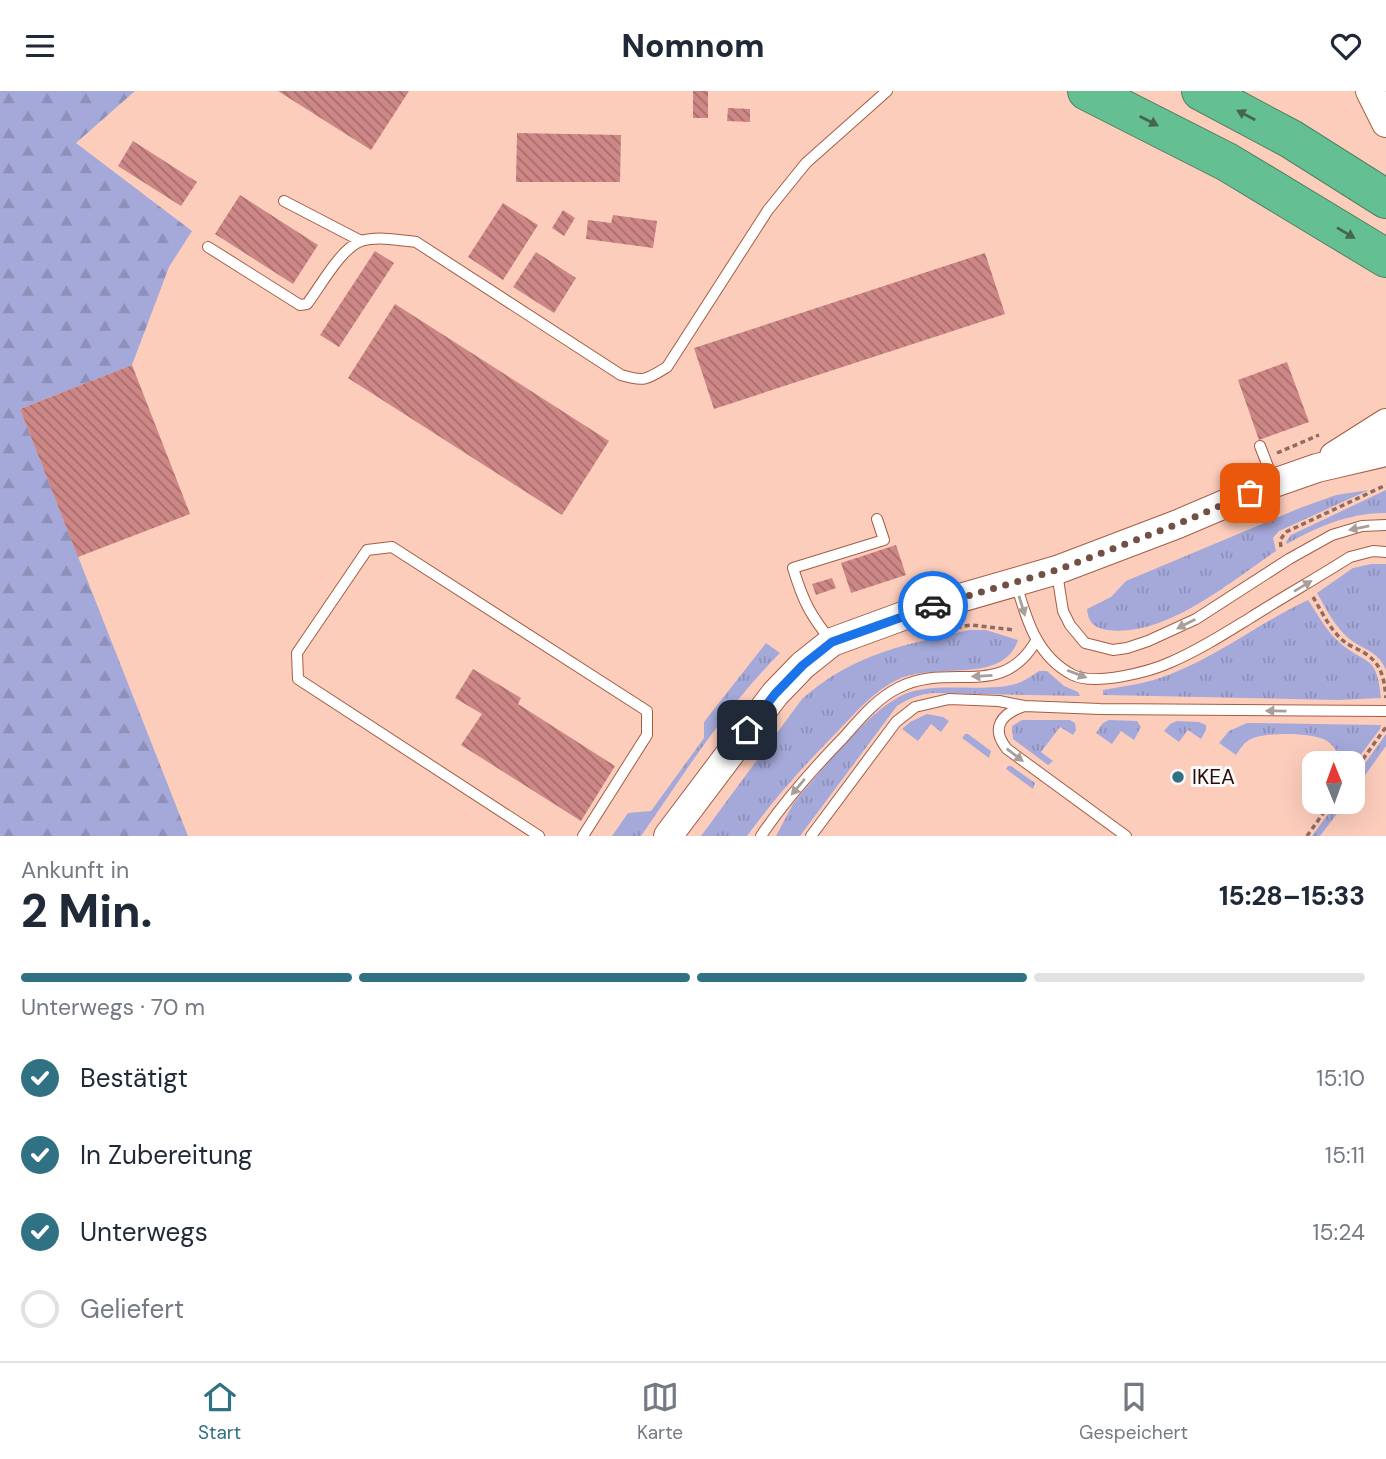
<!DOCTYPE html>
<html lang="de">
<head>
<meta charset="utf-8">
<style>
  :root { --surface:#fff; --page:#f6f6f7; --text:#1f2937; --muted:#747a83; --line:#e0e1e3; --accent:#307184 }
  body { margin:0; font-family:"DM Sans",sans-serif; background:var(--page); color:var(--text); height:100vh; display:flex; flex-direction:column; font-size:26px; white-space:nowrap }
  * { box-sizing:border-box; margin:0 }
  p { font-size:23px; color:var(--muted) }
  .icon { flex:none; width:38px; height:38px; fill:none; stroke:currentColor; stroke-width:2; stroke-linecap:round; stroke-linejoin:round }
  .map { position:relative; height:745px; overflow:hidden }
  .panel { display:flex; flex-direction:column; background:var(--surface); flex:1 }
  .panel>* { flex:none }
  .needle { width:46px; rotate:359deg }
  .controls { position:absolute; left:1302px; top:660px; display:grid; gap:14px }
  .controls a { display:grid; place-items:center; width:63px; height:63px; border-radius:14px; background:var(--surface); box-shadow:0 7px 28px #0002; font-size:35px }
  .pin { position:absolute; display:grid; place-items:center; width:60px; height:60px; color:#fff; margin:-30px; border-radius:14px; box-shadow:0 4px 10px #0006 }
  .courier { position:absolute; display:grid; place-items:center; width:70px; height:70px; margin:-35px; border:5px solid #1a73e8; border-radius:50%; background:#fff; color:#222; box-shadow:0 2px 9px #0007 }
  .headline em { font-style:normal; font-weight:800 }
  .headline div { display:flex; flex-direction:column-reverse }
  .headline { display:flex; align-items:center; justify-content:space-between; height:119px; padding:0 21px }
  h1 { font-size:46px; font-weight:800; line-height:52px }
  .bar { display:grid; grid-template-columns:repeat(4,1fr); gap:10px 7px; align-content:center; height:84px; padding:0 21px }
  .bar i { height:9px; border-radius:5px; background:var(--line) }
  .bar .current { background:var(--accent) }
  .bar p { grid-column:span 4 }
  ol { padding:0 21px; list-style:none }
  li { display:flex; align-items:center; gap:21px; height:77px }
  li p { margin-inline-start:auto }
  li .icon { padding:7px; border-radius:50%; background:var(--accent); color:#fff; stroke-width:4 }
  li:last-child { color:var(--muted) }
  li i { width:38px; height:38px; border:4px solid var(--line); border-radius:50% }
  header { display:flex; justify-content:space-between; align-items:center; height:91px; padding:0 21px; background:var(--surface); font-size:32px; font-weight:800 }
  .menu { display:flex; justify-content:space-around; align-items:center; height:98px; border-top:2px solid var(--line); background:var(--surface); font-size:19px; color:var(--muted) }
  .menu a { display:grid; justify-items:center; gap:4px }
  .menu .current { color:var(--accent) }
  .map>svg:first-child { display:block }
</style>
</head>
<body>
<header><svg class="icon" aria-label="menu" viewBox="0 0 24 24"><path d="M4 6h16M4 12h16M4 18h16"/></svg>Nomnom<svg class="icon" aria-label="heart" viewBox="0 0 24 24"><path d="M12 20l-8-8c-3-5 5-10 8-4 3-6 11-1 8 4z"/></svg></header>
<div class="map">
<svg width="1386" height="745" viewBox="0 0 1386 745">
  <defs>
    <pattern id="grass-tufts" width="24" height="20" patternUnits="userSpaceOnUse" patternTransform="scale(1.75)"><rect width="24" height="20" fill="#a5a9d9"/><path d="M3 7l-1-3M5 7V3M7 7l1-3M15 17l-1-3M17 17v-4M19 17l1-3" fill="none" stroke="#8e90b9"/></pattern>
    <pattern id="forest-firs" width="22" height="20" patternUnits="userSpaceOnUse" patternTransform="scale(1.75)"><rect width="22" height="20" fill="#a5a9d9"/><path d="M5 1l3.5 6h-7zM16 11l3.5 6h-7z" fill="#8e90b9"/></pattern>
    <pattern id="building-back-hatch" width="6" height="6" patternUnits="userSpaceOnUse" patternTransform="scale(1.75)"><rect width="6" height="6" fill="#cc8786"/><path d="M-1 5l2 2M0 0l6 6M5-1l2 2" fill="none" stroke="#a66d6b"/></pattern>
  </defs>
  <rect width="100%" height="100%" fill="#fdcdbc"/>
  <!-- grass -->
  <path fill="url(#grass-tufts)" d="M1369 399 1279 440 1273 447 1276 460C1230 491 1165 547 1107 539 1094 537 1088 531 1087 518L1111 506 1126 490 1300 417 1336 404Z
    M1386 399V422C1352 421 1316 436 1287 453L1286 451 1291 444Z
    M1371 473H1386V579C1377 557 1358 558 1345 544 1333 532 1325 516 1317 502L1353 477Z
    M1308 509C1317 522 1325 538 1337 549 1364 575 1377 560 1381 607L1338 609 1103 604V599C1126 595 1149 592 1171 583 1219 564 1261 531 1308 509Z
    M969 539H986L1018 549C1003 594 936 571 899 588 875 599 856 621 838 640 805 673 775 707 747 745H701L802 608C854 562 904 554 969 539Z
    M766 552 780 562C726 616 684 683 641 745H612L628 722 651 720 704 647V631Z
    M1039 580H1047L1064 595 1078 601 1080 605 934 602C920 603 909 607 897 615L800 745H776L793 713 800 704C826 675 877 608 914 600 946 592 995 602 1021 591 1027 588 1033 584 1039 580Z
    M927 623 943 626 949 630 941 641 931 633 918 650 902 638 910 631Z
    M1022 629H1070L1075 632 1076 639 1073 644 1060 636 1041 661 1053 670 1048 674 1013 648 1012 635Z
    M1109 629 1137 630 1141 636 1134 649 1121 640 1112 653 1096 642 1103 632Z
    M1177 630 1199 631 1206 634V639L1201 648 1188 639 1179 651 1164 640 1170 633Z
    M1247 632 1381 634 1380 638 1353 674V672H1342C1339 664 1335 655 1327 650 1314 641 1265 641 1251 648 1244 651 1240 658 1236 664L1219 652 1229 640Z
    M965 643H968L991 660 989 667 962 647Z
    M1386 643V655L1353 701V689Z
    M1008 675H1011L1035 692 1033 698 1006 678Z
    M1337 711H1346L1320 745H1312Z"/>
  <!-- forest -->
  <path fill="url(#forest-firs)" d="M0 0H135L76 52 192 140 169 176 132 274 20 318 188 745H0Z"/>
  <!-- building -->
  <path fill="url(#building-back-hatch)" d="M278 0H409L371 59Z
    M693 0H708V27H693Z
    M728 17 750 18V31L727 30Z
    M517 42 621 44 620 91H516Z
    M133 50 197 91 181 115 118 75Z
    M240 104 318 154 293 193 215 143Z
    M503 112 538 134 503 189 468 166Z
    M563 119 575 127 564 145 552 137Z
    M613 124 657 130 653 157 586 148 588 129 611 132Z
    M375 160 394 172 339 256 320 244Z
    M536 161 576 187 554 222 513 196Z
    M985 162 1005 223 714 318 694 257Z
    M395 213 609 350 562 424 348 287Z
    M1287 271 1309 331 1259 349 1238 289Z
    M132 274 190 423 78 466 20 318Z
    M896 454 906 484 851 502 841 472Z
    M832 487 836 497 816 504 812 493Z
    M473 578 521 607 518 613 615 675 581 730 461 654 482 623 455 607Z"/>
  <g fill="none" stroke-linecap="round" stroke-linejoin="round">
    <defs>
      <path id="service" d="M284 110 361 150
        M208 156 300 214 307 213C320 196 341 157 361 150 378 145 399 149 416 151L621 284C644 291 646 289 667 276L768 119 806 72 887 0
        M1260 355 1274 391
        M1057 482 1063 520 1070 534 1085 552 1113 559 1127 557 1148 550 1196 528 1289 468 1332 444 1362 435 1386 434
        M1016 492C1026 528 1037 566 1073 584 1095 595 1149 581 1171 571 1199 559 1224 543 1250 527 1283 506 1317 487 1350 466L1373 460 1386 461
        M832 551C810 524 803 510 793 477L884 449 877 428
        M1024 615C1001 623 990 637 1007 658L1126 745
        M539 745 298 588 297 562 367 459 392 456 647 620V644L583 745
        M761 745C785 709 813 678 843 647 859 629 876 608 898 597 949 570 1001 610 1036 550
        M811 745 896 631 915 616 949 608 999 610 1024 615 1100 618 1386 620"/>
      <path id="tertiary" d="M1370 0 1386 32
        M1334 365 1386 332
        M668 745 775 603 803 574 832 551 922 518 1057 479 1178 433 1274 392 1317 377 1386 361"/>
      <path id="motorway" d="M1087 0 1227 71 1386 167
        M1201 0 1291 48 1386 108"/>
    </defs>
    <!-- service casing -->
    <use href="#service" stroke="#a35d44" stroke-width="12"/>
    <!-- tertiary casing -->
    <use href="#tertiary" stroke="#a35d44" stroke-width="30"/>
    <!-- motorway casing -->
    <use href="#motorway" stroke="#4f8060" stroke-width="40"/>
    <!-- path -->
    <path stroke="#916b5e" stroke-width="3.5" stroke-dasharray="5 3.5" stroke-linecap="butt" d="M1277 362 1319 344
      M1281 456 1280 449 1286 441 1386 394
      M1313 506C1322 521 1331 541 1346 552 1350 555 1356 557 1361 560 1381 571 1384 585 1386 607
      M948 538 971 534 1015 539
      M1353 682 1386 636
      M1307 745 1332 710"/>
    <!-- service -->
    <use href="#service" stroke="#fff" stroke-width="10"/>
    <!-- tertiary -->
    <use href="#tertiary" stroke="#fff" stroke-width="28"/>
    <!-- motorway -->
    <use href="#motorway" stroke="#64bf92" stroke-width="38"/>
  </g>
  <!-- one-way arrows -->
  <defs><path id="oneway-solid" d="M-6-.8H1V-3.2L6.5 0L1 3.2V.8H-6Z" transform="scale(1.75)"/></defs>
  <g fill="#46664a">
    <use href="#oneway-solid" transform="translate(1246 24) rotate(-152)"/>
    <use href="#oneway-solid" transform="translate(1149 30) rotate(27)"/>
    <use href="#oneway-solid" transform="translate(1346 142) rotate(31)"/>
  </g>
  <g fill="#a99e9a">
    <use href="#oneway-solid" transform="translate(1359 437) rotate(168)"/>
    <use href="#oneway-solid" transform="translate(1303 495) rotate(-31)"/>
    <use href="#oneway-solid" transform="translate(1022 515) rotate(73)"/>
    <use href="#oneway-solid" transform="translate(1186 533) rotate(153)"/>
    <use href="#oneway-solid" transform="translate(1077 583) rotate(21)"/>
    <use href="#oneway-solid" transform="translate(982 585) rotate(177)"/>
    <use href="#oneway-solid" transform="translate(1276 620) rotate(-179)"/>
    <use href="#oneway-solid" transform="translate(1015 664) rotate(38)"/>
    <use href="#oneway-solid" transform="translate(798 696) rotate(130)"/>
  </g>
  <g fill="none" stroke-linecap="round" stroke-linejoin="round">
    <!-- done -->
    <path stroke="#725044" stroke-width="7" stroke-dasharray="0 12.6" d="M933 515 1057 479 1178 433 1250 402"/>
    <!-- route -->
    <path stroke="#1a73e8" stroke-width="9" d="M747 639 775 603 803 574 832 551 933 515"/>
  </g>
  <!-- markers -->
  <circle fill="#307184" stroke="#fafafa" stroke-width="2.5" cx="1178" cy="686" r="7"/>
  <g text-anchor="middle" stroke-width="6" stroke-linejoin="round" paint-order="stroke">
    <!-- poi labels -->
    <g font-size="21" fill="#270c03" stroke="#fafafa" text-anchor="start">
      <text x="1192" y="693">IKEA</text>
    </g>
  </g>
</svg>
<div class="controls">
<a><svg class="needle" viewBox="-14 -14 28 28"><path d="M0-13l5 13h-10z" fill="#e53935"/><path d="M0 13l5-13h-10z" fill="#747a83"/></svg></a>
</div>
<div class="pin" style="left:1250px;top:402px;background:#ea580c"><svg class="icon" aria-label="bag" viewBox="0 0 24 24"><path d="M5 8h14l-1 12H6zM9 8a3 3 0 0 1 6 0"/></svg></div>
<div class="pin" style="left:747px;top:639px;background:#1f2937"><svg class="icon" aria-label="home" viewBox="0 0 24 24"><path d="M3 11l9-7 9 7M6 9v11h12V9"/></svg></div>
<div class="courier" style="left:933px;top:515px"><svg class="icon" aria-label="car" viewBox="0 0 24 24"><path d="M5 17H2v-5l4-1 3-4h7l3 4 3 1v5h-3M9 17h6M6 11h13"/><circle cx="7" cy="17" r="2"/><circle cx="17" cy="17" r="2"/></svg></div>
</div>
<section class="panel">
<div class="headline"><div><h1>2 Min.</h1><p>Ankunft in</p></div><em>15:28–15:33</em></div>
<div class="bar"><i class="current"></i><i class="current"></i><i class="current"></i><i></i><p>Unterwegs · 70 m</p></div>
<ol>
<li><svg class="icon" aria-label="check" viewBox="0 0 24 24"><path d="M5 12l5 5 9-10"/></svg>Bestätigt<p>15:10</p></li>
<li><svg class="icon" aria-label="check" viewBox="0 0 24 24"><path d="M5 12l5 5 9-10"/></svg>In Zubereitung<p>15:11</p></li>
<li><svg class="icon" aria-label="check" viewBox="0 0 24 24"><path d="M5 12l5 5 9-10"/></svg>Unterwegs<p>15:24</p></li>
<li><i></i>Geliefert</li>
</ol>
</section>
<nav class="menu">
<a class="current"><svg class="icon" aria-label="home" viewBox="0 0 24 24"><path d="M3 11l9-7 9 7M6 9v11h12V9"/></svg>Start</a>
<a><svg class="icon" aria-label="map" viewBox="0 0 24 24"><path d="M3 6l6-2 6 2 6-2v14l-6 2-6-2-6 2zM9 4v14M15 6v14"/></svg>Karte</a>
<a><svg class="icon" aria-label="saved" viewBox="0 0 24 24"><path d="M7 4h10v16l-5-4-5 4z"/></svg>Gespeichert</a>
</nav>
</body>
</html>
